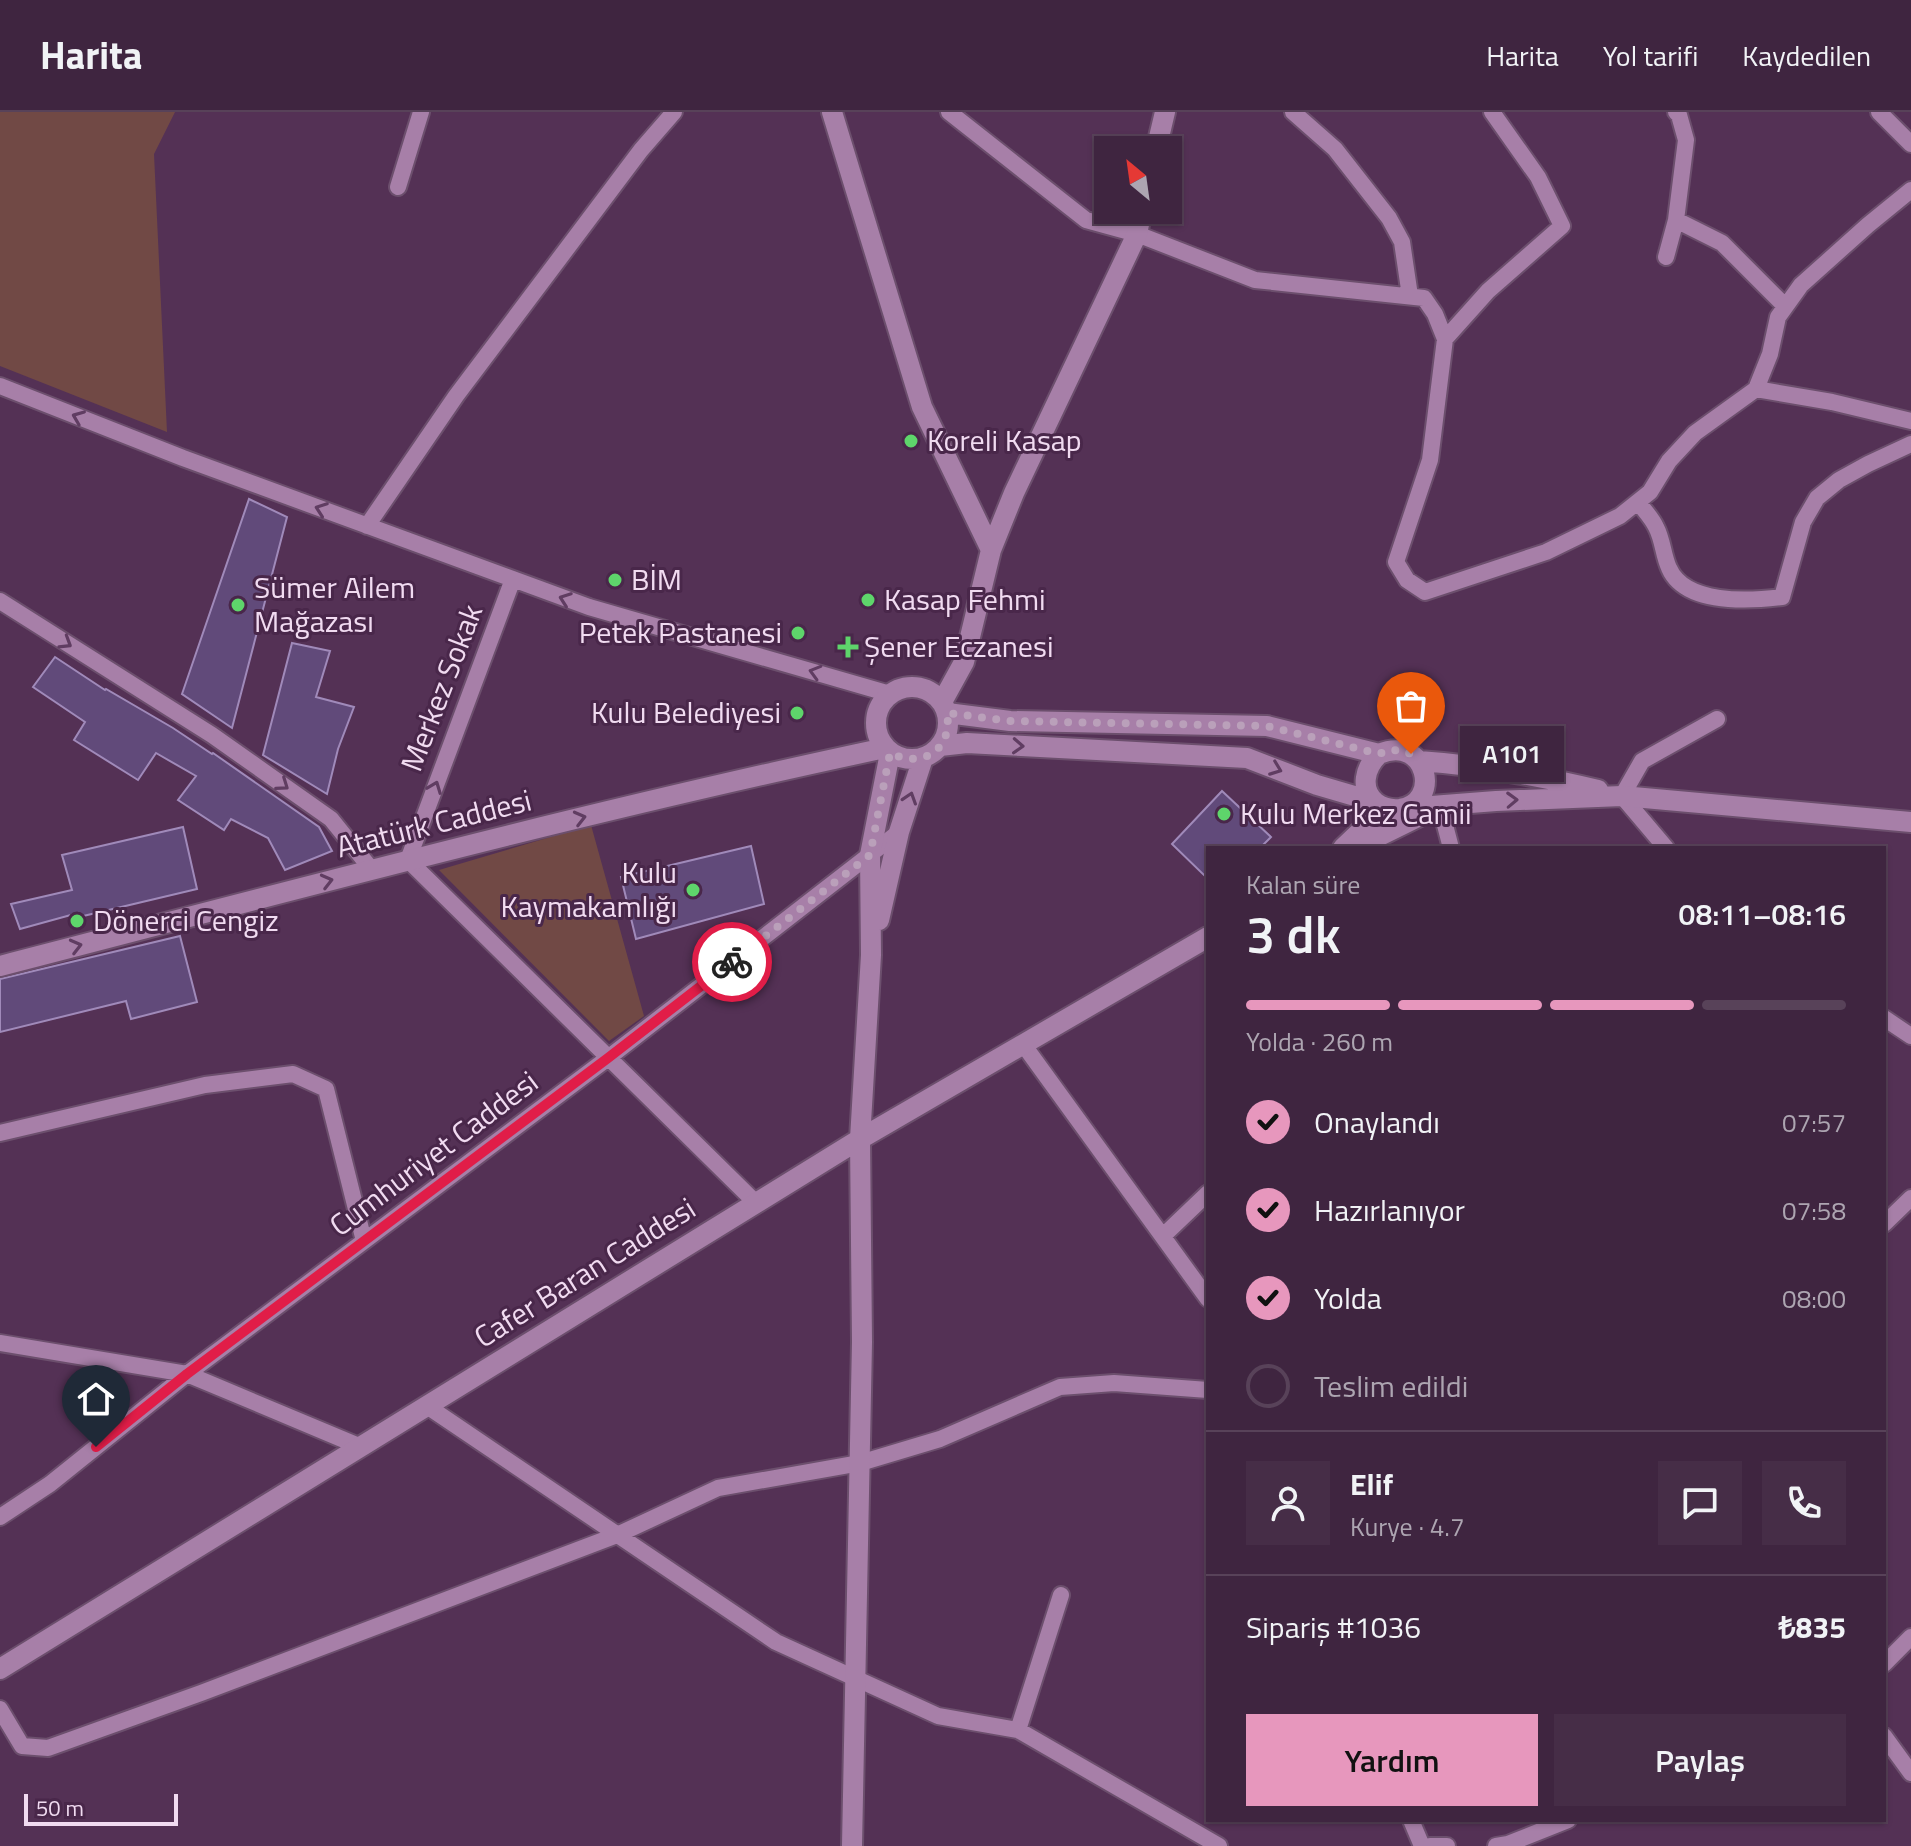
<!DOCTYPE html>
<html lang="tr">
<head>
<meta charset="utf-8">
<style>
  :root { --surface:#3f2540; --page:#462d47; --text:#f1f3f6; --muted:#ada5b1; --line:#584259; --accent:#e797bd }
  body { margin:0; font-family:"Titillium Web",sans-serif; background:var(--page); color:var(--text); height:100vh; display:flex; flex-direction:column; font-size:30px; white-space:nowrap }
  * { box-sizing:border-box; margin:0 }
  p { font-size:26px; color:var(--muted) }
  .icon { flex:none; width:44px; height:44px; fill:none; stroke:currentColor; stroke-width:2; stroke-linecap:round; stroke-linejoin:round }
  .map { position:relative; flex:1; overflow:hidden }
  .details { position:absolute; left:1206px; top:734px; width:680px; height:976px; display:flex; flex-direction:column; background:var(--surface); border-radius:0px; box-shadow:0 2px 6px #0004,0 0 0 2px var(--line) }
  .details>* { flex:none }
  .needle { width:52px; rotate:331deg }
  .buttons { position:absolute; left:1094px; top:24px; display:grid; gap:16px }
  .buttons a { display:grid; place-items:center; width:88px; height:88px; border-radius:0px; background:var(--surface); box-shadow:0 2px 6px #0004,0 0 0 2px var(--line); font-size:40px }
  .scale { position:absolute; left:24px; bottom:20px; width:154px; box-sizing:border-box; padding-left:8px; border:4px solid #f1dbf1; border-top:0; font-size:22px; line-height:28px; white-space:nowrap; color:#f1dbf1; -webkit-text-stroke:6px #49274a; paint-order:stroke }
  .pin { position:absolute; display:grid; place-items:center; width:68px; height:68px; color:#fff; margin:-82px -34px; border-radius:50% 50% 50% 0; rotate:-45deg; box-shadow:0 0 8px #0007 }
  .pin .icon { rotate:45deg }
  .courier { position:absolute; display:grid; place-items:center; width:80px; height:80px; margin:-40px; border:6px solid #e11d48; border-radius:50%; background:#fff; color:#222; box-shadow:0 2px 10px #0007 }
  .bubble { position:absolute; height:56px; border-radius:0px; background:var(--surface); box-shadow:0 2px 6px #0004,0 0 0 2px var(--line); font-size:26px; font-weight:600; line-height:56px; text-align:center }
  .head em { font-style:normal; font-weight:600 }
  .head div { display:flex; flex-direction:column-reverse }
  .head { display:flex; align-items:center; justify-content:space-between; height:136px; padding:0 40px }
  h1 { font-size:52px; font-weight:600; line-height:60px }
  .bar { display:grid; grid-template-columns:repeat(4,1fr); gap:12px 8px; align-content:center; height:96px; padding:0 40px }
  .bar i { height:10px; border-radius:6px; background:var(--line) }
  .bar .current { background:var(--accent) }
  .bar p { grid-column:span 4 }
  .line { display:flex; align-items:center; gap:20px; padding:0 40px; border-top:2px solid var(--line) }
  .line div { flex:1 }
  .round { display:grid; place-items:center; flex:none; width:84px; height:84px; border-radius:0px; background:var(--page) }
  ol { padding:0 40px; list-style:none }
  li { display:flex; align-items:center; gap:24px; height:88px }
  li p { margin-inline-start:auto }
  li .icon { padding:8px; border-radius:50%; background:var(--accent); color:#111; stroke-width:4 }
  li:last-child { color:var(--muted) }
  li i { width:44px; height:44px; border:4px solid var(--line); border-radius:50% }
  .action { display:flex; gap:16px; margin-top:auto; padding:16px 40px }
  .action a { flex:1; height:92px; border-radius:0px; background:var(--accent); color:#111; font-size:32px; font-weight:600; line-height:92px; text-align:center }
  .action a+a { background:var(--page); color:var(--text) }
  header { display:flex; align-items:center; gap:48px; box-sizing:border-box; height:112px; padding:0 40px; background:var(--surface); border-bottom:2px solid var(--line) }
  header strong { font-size:38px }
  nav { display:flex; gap:44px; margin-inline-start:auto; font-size:28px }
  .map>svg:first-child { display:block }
</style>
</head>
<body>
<header>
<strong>Harita</strong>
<nav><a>Harita</a><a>Yol tarifi</a><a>Kaydedilen</a></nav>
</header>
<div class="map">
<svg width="1911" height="1734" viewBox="0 0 1911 1734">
  <rect width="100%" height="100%" fill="#543155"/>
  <!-- green -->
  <path fill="#714945" d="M0 0H175L154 42 167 320 0 254Z
    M591 713 644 904 609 929 439 758Z"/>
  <!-- building -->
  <path fill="#614a7a" stroke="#a08aba" stroke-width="2" d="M249 387 287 405 232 616 182 582Z
    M292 531 330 539 316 585 354 595 338 637 327 682 263 643Z
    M55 545 105 578 106 577 173 616 212 642 213 641 319 715 332 739 285 758 268 726 231 707 224 718 178 688 196 664 156 641 138 668 74 628 85 610 33 575Z
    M1222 679 1271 725 1260 736H1208V767L1172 732Z
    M183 715 197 777 79 805 78 801 20 817 11 792 72 778 62 743Z
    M751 734 764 792 636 827 621 765Z
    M180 824 197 890 131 907 126 889 0 920V867Z"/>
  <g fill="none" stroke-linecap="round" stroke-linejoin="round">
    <defs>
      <path id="minor" d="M949 0 1086 108 1137 122 1255 168 1424 186 1435 202 1445 227 1430 348 1396 450 1407 468 1425 480 1546 440 1620 404 1650 380 1669 349 1695 321 1756 277 1770 242 1778 205 1801 173 1868 113 1911 78
        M1293 0 1335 37 1389 106 1402 130 1410 184
        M1879 0 1911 32
        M398 75 421 0
        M1676 108 1722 131 1785 194
        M1666 145 1676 108 1686 28 1679 3 1676 0
        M1445 227 1488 179 1562 114 1538 65 1492 0
        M0 274 183 346 589 495 890 582
        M1756 277 1832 290 1911 309
        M1638 390C1644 398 1652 406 1656 415 1663 428 1663 443 1669 456 1685 493 1749 489 1782 485L1803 410 1817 386 1839 368 1868 352 1911 332
        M367 414 456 284 641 38 674 0
        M513 467 408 748 756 1091
        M0 489 212 623 331 707 372 758
        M1440 694 1451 736
        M1666 736 1622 684 1642 649 1717 607
        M1884 906 1911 924
        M1023 932 1208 1187
        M0 1021 205 973 293 962 326 977 364 1129
        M1884 1112 1911 1086
        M1163 1124 1208 1081
        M0 1231 187 1262 361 1335
        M427 1294 776 1530 938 1604 1018 1618 1219 1734
        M0 1405 50 1372 187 1262 608 946 899 720
        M1884 1552 1911 1525
        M0 1597 22 1634 48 1636 201 1581 617 1423 718 1376 860 1351 940 1327 1060 1275 1114 1271 1208 1278
        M1018 1618 1061 1483
        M1884 1624 1911 1661
        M1411 1708 1422 1734
        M1430 1734H1447
        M1496 1734 1508 1732 1568 1708"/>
      <path id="tertiary" d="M832 0 922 295 991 438
        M1156 38 1165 0
        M876 611a36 36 0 1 1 72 0a36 36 0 1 1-72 0Z
        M942 590 964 550 991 438 1014 381 1137 122 1142 98
        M947 601 1010 609 1267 614 1379 642C1428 622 1442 691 1400 697 1391 698 1383 696 1376 691 1359 677 1365 655 1379 642
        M940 634 967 631 1247 646 1317 673 1375 690
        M1419 649C1480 653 1539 664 1598 678
        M1406 696 1496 689 1622 684 1911 710
        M1343 736 1385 696
        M1355 736 1434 697
        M879 808 899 720 923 646
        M0 854C294 778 588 699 885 636
        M0 1557 860 1027 1208 825
        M852 1734 862 1230 860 1027 871 843 870 743 890 641"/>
    </defs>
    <!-- minor casing -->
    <use href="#minor" stroke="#6c4f6d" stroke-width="20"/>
    <!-- tertiary casing -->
    <use href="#tertiary" stroke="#6c4f6d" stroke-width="24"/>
    <!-- minor -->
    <use href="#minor" stroke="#a77fa8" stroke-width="16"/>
    <!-- tertiary -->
    <use href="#tertiary" stroke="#a77fa8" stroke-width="20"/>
  </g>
  <!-- one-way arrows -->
  <defs><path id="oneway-chevron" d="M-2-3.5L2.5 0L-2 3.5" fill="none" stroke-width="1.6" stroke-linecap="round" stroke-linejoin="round" transform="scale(2)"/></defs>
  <g stroke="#603d62">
    <use href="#oneway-chevron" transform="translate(78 305) rotate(-158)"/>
    <use href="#oneway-chevron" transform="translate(321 397) rotate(-160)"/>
    <use href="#oneway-chevron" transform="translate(565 487) rotate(-160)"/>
    <use href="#oneway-chevron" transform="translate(66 531) rotate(32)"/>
    <use href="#oneway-chevron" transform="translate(815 560) rotate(-164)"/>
    <use href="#oneway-chevron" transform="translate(1018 634) rotate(3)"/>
    <use href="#oneway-chevron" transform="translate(1276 657) rotate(21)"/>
    <use href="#oneway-chevron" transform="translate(283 673) rotate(35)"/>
    <use href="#oneway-chevron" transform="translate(435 675) rotate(-69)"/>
    <use href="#oneway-chevron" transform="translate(910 686) rotate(-72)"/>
    <use href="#oneway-chevron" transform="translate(1512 688) rotate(-2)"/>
    <use href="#oneway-chevron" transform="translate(580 706) rotate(-14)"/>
    <use href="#oneway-chevron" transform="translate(327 769) rotate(-14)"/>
    <use href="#oneway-chevron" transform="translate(76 834) rotate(-14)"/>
  </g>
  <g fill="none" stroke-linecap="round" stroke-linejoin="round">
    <!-- done -->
    <path stroke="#baa0ba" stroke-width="8" stroke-dasharray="0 14.4" d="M732 850 870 743 890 641C922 657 953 638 947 601L1010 609 1267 614 1379 642C1391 637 1399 637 1411 642"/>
    <!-- route -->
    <path stroke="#e11d48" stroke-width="10" d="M96 1335 187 1262 608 946 732 850"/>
  </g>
  <!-- markers -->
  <g fill="#5ed56b" stroke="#49274a" stroke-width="3">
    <circle cx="911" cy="329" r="8"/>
    <circle cx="615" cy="468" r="8"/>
    <circle cx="868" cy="488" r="8"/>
    <circle cx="238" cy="493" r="8"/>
    <circle cx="798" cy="521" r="8"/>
    <path d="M844 523h8v8h8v8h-8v8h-8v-8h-8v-8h8z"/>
    <circle cx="797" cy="601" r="8"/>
    <circle cx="1224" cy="702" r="8"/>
    <circle cx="693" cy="778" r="8"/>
    <circle cx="77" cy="809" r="8"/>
  </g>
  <g text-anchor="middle" stroke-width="6" stroke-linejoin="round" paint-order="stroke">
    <!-- poi labels -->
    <g font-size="30" fill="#f1dbf1" stroke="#49274a" text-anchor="start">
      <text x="927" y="339">Koreli Kasap</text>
      <text x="631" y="478">BİM</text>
      <text x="254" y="486">Sümer Ailem<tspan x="254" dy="34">Mağazası</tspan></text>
      <text x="884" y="498">Kasap Fehmi</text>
      <text x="782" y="531" text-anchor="end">Petek Pastanesi</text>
      <text x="864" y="545">Şener Eczanesi</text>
      <text x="781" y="611" text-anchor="end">Kulu Belediyesi</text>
      <text x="1240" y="712">Kulu Merkez Camii</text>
      <text x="677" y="771" text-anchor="end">Kulu<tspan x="677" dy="34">Kaymakamlığı</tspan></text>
      <text x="93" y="819">Dönerci Cengiz</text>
    </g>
    <!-- street labels -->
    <g font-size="30" fill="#f1dbf1" stroke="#49274a">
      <text transform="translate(442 576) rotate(-69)" y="10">Merkez Sokak</text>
      <text transform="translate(434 712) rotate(-14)" y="10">Atatürk Caddesi</text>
      <text transform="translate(434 1042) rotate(-37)" y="10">Cumhuriyet Caddesi</text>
      <text transform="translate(585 1161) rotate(-32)" y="10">Cafer Baran Caddesi</text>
    </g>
  </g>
</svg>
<div class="buttons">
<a><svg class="needle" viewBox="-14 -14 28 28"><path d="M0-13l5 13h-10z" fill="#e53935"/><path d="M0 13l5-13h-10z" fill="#ada5b1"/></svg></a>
</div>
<div class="scale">50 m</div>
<div class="pin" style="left:1411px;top:642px;background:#ea580c"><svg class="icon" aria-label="bag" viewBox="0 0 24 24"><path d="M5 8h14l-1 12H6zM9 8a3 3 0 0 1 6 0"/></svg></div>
<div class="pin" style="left:96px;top:1335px;background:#1f2937"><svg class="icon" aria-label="home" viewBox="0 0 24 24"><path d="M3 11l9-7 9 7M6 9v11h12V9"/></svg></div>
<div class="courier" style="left:732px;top:850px"><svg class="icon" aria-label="bike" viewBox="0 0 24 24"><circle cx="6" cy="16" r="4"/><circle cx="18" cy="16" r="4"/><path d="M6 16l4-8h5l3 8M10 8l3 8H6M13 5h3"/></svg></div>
<div class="bubble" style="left:1460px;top:614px;width:104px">A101</div>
<section class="details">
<div class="head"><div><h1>3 dk</h1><p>Kalan süre</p></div><em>08:11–08:16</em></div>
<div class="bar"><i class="current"></i><i class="current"></i><i class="current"></i><i></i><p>Yolda · 260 m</p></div>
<ol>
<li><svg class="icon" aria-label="check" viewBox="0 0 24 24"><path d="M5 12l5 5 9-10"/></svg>Onaylandı<p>07:57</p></li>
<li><svg class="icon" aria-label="check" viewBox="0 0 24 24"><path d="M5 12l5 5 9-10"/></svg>Hazırlanıyor<p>07:58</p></li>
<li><svg class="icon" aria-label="check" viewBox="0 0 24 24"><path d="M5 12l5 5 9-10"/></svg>Yolda<p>08:00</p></li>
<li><i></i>Teslim edildi</li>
</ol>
<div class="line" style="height:144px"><a class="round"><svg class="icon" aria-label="person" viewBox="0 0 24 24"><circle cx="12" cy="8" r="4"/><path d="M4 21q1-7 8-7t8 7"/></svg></a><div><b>Elif</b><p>Kurye · 4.7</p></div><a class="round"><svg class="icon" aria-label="chat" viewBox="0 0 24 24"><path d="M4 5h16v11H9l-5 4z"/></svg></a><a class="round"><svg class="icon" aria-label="phone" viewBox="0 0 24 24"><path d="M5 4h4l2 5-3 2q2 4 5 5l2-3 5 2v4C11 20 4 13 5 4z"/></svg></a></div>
<div class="line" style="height:104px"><div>Sipariş #1036</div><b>₺835</b></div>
<div class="action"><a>Yardım</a><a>Paylaş</a></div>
</section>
</div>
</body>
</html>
